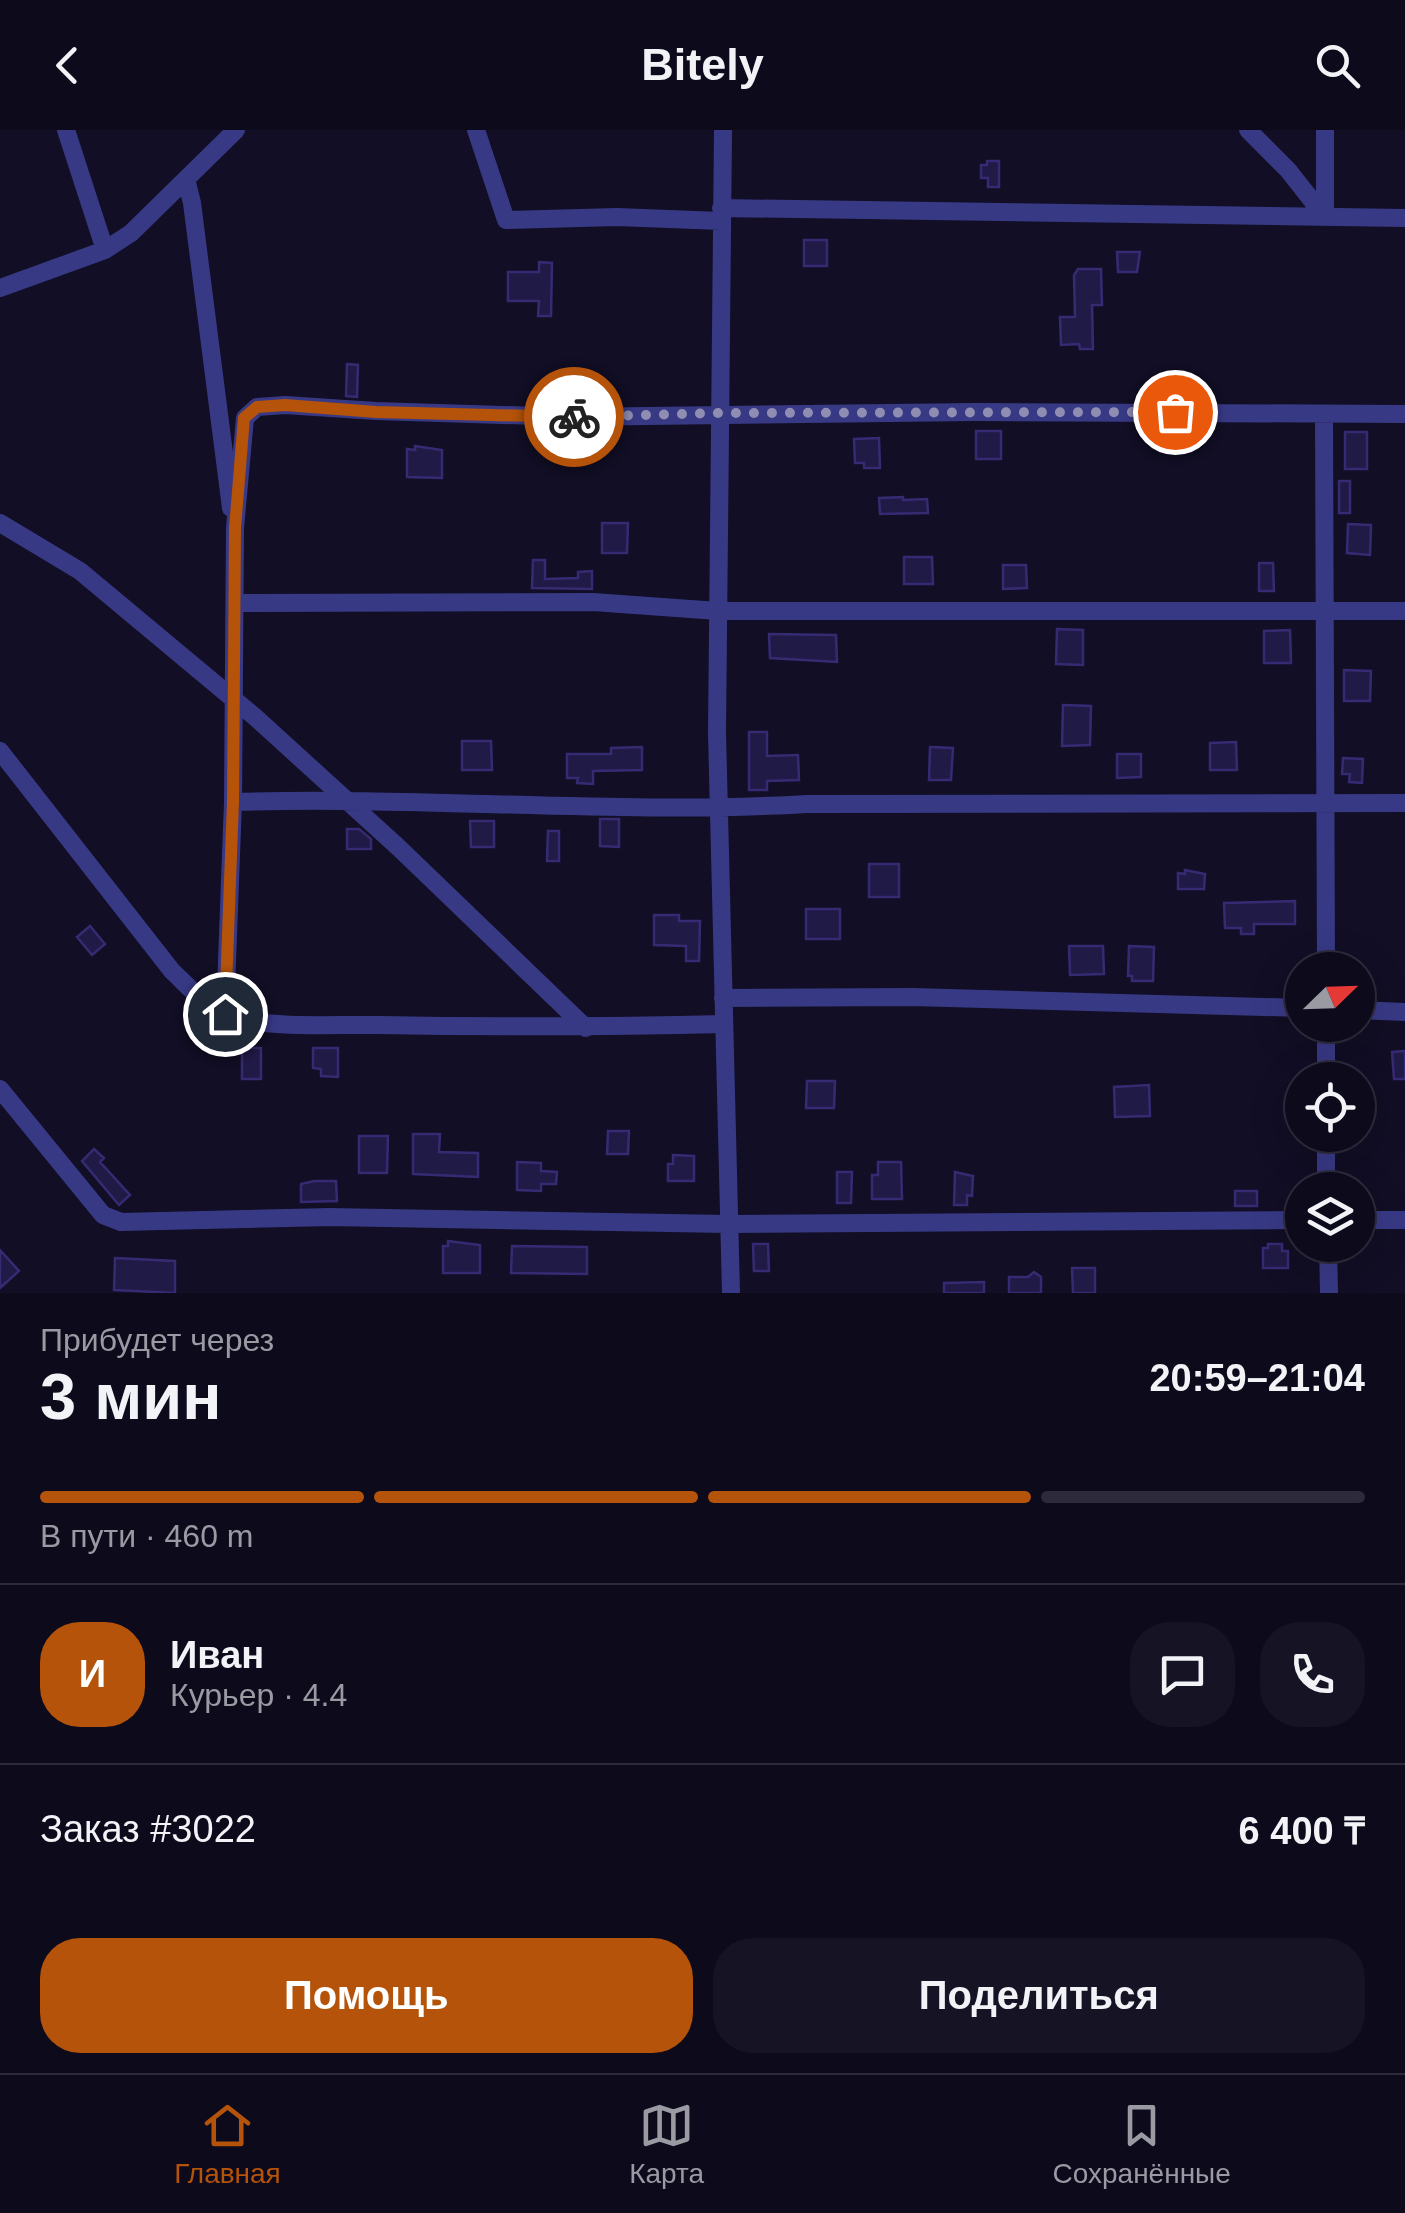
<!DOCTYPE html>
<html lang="ru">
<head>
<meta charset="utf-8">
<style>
  :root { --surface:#0d0a1c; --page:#161325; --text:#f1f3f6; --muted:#9a9aa3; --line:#2d2b3b; --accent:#b45309 }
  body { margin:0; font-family:Helvetica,sans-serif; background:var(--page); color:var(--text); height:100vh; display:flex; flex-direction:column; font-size:38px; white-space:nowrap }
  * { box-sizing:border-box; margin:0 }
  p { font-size:32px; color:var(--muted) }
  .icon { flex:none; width:55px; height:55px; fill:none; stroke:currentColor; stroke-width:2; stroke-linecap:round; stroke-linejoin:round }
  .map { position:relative; height:1163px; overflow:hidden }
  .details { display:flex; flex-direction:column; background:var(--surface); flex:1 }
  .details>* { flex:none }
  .needle { width:65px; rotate:67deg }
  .tools { position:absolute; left:1285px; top:822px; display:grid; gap:20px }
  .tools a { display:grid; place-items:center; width:90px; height:90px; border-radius:50%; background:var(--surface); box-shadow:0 10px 40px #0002,0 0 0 2px var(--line); font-size:50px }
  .pin { position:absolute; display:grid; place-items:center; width:85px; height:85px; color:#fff; margin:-42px; border:5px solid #fff; border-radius:50%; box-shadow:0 2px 10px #0007 }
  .courier { position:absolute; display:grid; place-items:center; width:100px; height:100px; margin:-50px; border:8px solid #b45309; border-radius:50%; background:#fff; color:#222; box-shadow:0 2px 12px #0007 }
  .headline em { font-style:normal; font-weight:600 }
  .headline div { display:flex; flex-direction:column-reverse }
  .headline { display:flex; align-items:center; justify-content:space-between; height:170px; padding:0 40px }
  h1 { font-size:65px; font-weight:600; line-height:75px }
  .bar { display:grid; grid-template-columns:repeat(4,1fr); gap:15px 10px; align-content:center; height:120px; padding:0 40px }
  .bar i { height:12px; border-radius:8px; background:var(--line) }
  .bar .on { background:var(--accent) }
  .bar p { grid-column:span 4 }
  .line { display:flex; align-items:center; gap:25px; padding:0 40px; border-top:2px solid var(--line) }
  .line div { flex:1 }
  .round { display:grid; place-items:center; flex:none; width:105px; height:105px; border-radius:40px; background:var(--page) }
  .cta { display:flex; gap:20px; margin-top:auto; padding:20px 40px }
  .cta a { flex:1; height:115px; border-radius:40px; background:var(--accent); color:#fff; font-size:40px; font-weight:600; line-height:115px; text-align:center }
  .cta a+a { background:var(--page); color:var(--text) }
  header { display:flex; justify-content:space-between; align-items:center; height:130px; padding:0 40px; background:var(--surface); font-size:45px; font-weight:600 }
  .menu { display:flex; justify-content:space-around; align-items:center; height:140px; border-top:2px solid var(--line); background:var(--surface); font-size:28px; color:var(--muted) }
  .menu a { display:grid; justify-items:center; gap:5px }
  .menu .on { color:var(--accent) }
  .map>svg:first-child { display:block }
</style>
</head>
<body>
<header><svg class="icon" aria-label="back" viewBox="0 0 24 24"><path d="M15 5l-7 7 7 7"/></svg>Bitely<svg class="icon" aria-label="search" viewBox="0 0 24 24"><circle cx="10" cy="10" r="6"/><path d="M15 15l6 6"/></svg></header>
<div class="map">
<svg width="1405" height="1163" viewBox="0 0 1405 1163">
  <rect width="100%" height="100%" fill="#110e25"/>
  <!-- building -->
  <path fill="#201a46" stroke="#362b73" stroke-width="2.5" d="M987 31H999V57H988V48H981V35H987Z
    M804 110H827V136H804Z
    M1117 122H1140L1137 142H1118Z
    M539 132 552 133 551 186H538L539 171H508V142H539Z
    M1078 139H1101L1102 175H1092L1093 219H1080L1079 214 1061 215 1060 187H1075L1074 145Z
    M347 234 358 235 357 267 346 266Z
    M976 301H1001V329H976Z
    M1345 302H1367V339H1345Z
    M879 308 880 338H864V333H855L854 309Z
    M415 316 442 320V348L407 347V319L415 320Z
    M1339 351H1350V383H1339Z
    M903 367V370L927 369 928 383 880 384 879 368Z
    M602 393H628L627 423H602Z
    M1348 394 1371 395 1370 425 1347 423Z
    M904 427H932L933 454H904Z
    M533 430H545V449L578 448V442L592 441V459L532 458Z
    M1259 433H1273L1274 461H1259Z
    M1003 435H1026L1027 458 1003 459Z
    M1057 499 1083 500V535L1056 534Z
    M1290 500 1291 533H1264V501Z
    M769 504 836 505 837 532 770 528Z
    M1344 540 1371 541 1370 571H1344Z
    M1063 575 1091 576 1090 615 1062 616Z
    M749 602H767V626L798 625 799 650 767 651V660H749Z
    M462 611H491L492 640H462Z
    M1236 612 1237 640H1210V613Z
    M642 617V640L593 641V654L577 653 578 648H567V624H611V618Z
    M930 617 953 618 951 650H929Z
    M1117 624H1141V647L1117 648Z
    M1343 628 1363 629 1362 653 1349 652 1350 644H1342Z
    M600 689H619V717L600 716Z
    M470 691H494V717H471Z
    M347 699H359L371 709V719H347Z
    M548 701H559V731H547Z
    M869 734H899V767H869Z
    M1185 740 1205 744 1204 759H1178V743L1185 744Z
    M1295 771V794H1254V804H1241V798H1225L1224 773Z
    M806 779H840V809H806Z
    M654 785H679V791H700L699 831H686V816L654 815Z
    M90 796 105 814 92 825 77 807Z
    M1069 816H1103L1104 844 1070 845Z
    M1129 816 1154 817 1153 851H1132V846H1128Z
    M242 918H261V949H242Z
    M313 918H338V947L321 946V939L313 938Z
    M1405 921V949H1394L1392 922Z
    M807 951H835L834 978H806Z
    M1149 955 1150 986 1115 987 1114 957Z
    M608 1001H629L628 1024H607Z
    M413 1004H440L439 1022 478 1023V1047L413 1044Z
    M359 1006H388L387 1043H359Z
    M94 1019 104 1028 100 1032 130 1065 119 1075 82 1031Z
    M673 1025 694 1026V1051H668V1034H673Z
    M517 1032 541 1033V1041L557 1042 556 1054H541V1061L517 1060Z
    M878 1032H901L902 1069H872V1045H878Z
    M837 1042H852L851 1073H837Z
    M955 1042 973 1046 972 1066 967 1065V1075H954Z
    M314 1051H336L337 1071 301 1072V1054Z
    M1235 1061H1257V1076H1235Z
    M448 1111 480 1115V1143H443V1116H448Z
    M753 1114H768L769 1141H754Z
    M1268 1114H1282V1121H1288V1138H1263V1118H1268Z
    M512 1116 587 1117V1144L511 1143Z
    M0 1120 19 1141 0 1158Z
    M115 1128 175 1131V1163L114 1160Z
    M1072 1138H1095V1163H1073Z
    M1034 1142 1041 1147V1163H1009V1147H1028Z
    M984 1152V1163H944V1153Z"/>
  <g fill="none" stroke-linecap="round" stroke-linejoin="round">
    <!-- minor -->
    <path stroke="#383985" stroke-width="18" d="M66 0 105 120
      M476 0 506 90 617 87 721 91
      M723 0 717 603 731 1163
      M1248 0 1288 40 1325 87
      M186 49 192 73 231 378
      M721 78 1405 88
      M1325 87V0
      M0 158 105 120 131 103 236 0
      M1324 284 1326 840
      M0 393 80 441 255 587 398 717 586 898
      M235 473 593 472 718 481H1405
      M0 621 172 841C188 856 205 876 226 884 267 900 333 894 378 895 494 897 608 897 724 894
      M233 672C424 666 616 685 807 674L1405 673
      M723 868 913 867 1302 878
      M1358 880 1405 882
      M225 884 233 672 235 398 245 288 257 277 285 275 376 281 569 287 975 282 1405 284
      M1326 950V895
      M0 959 103 1085 121 1092 330 1087 728 1094 1302 1090
      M1326 1060V1005
      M1358 1090H1405
      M1328 1115 1329 1163"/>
  </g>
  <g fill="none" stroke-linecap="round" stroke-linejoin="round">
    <!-- done -->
    <path stroke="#908db3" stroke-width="10" stroke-dasharray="0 18" d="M574 287 719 283 1175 282"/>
    <!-- route -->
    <path stroke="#b45309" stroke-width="12" d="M225 884 233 672 235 398 244 288 257 277 285 275 376 282 574 287"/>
  </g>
</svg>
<div class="tools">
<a><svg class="needle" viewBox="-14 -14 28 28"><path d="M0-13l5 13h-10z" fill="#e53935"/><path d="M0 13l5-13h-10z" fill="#9a9aa3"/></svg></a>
<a><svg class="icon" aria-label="locate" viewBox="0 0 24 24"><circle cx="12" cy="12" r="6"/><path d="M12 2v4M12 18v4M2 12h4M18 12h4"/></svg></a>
<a><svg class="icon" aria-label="layers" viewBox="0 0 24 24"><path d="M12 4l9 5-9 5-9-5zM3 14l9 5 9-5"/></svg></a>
</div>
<div class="pin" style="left:1175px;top:282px;background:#ea580c"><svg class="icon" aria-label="bag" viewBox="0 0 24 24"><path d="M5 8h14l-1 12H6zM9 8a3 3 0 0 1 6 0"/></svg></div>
<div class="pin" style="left:225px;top:884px;background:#1f2937"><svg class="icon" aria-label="home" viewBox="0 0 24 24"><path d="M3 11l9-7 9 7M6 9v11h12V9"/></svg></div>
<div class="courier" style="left:574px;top:287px"><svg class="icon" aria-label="bike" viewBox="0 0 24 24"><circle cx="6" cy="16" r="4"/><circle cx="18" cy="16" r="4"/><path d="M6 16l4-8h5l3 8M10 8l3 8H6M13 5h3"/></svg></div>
</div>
<section class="details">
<div class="headline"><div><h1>3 мин</h1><p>Прибудет через</p></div><em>20:59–21:04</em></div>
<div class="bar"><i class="on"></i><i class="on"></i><i class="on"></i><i></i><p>В пути · 460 m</p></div>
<div class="line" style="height:180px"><b class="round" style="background:var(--accent);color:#fff">И</b><div><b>Иван</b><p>Курьер · 4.4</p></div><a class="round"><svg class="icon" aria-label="chat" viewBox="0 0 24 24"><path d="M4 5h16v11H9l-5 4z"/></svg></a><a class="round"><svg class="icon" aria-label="phone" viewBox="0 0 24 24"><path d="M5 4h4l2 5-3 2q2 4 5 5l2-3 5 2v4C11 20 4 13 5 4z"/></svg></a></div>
<div class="line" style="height:130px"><div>Заказ #3022</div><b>6 400 ₸</b></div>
<div class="cta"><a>Помощь</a><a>Поделиться</a></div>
</section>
<nav class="menu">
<a class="on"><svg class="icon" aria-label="home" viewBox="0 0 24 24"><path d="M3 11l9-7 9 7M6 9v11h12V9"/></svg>Главная</a>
<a><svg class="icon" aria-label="map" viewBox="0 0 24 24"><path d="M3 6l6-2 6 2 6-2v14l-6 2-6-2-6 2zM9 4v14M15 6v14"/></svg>Карта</a>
<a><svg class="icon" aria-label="saved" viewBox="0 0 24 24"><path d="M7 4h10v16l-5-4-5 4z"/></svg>Сохранённые</a>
</nav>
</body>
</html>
